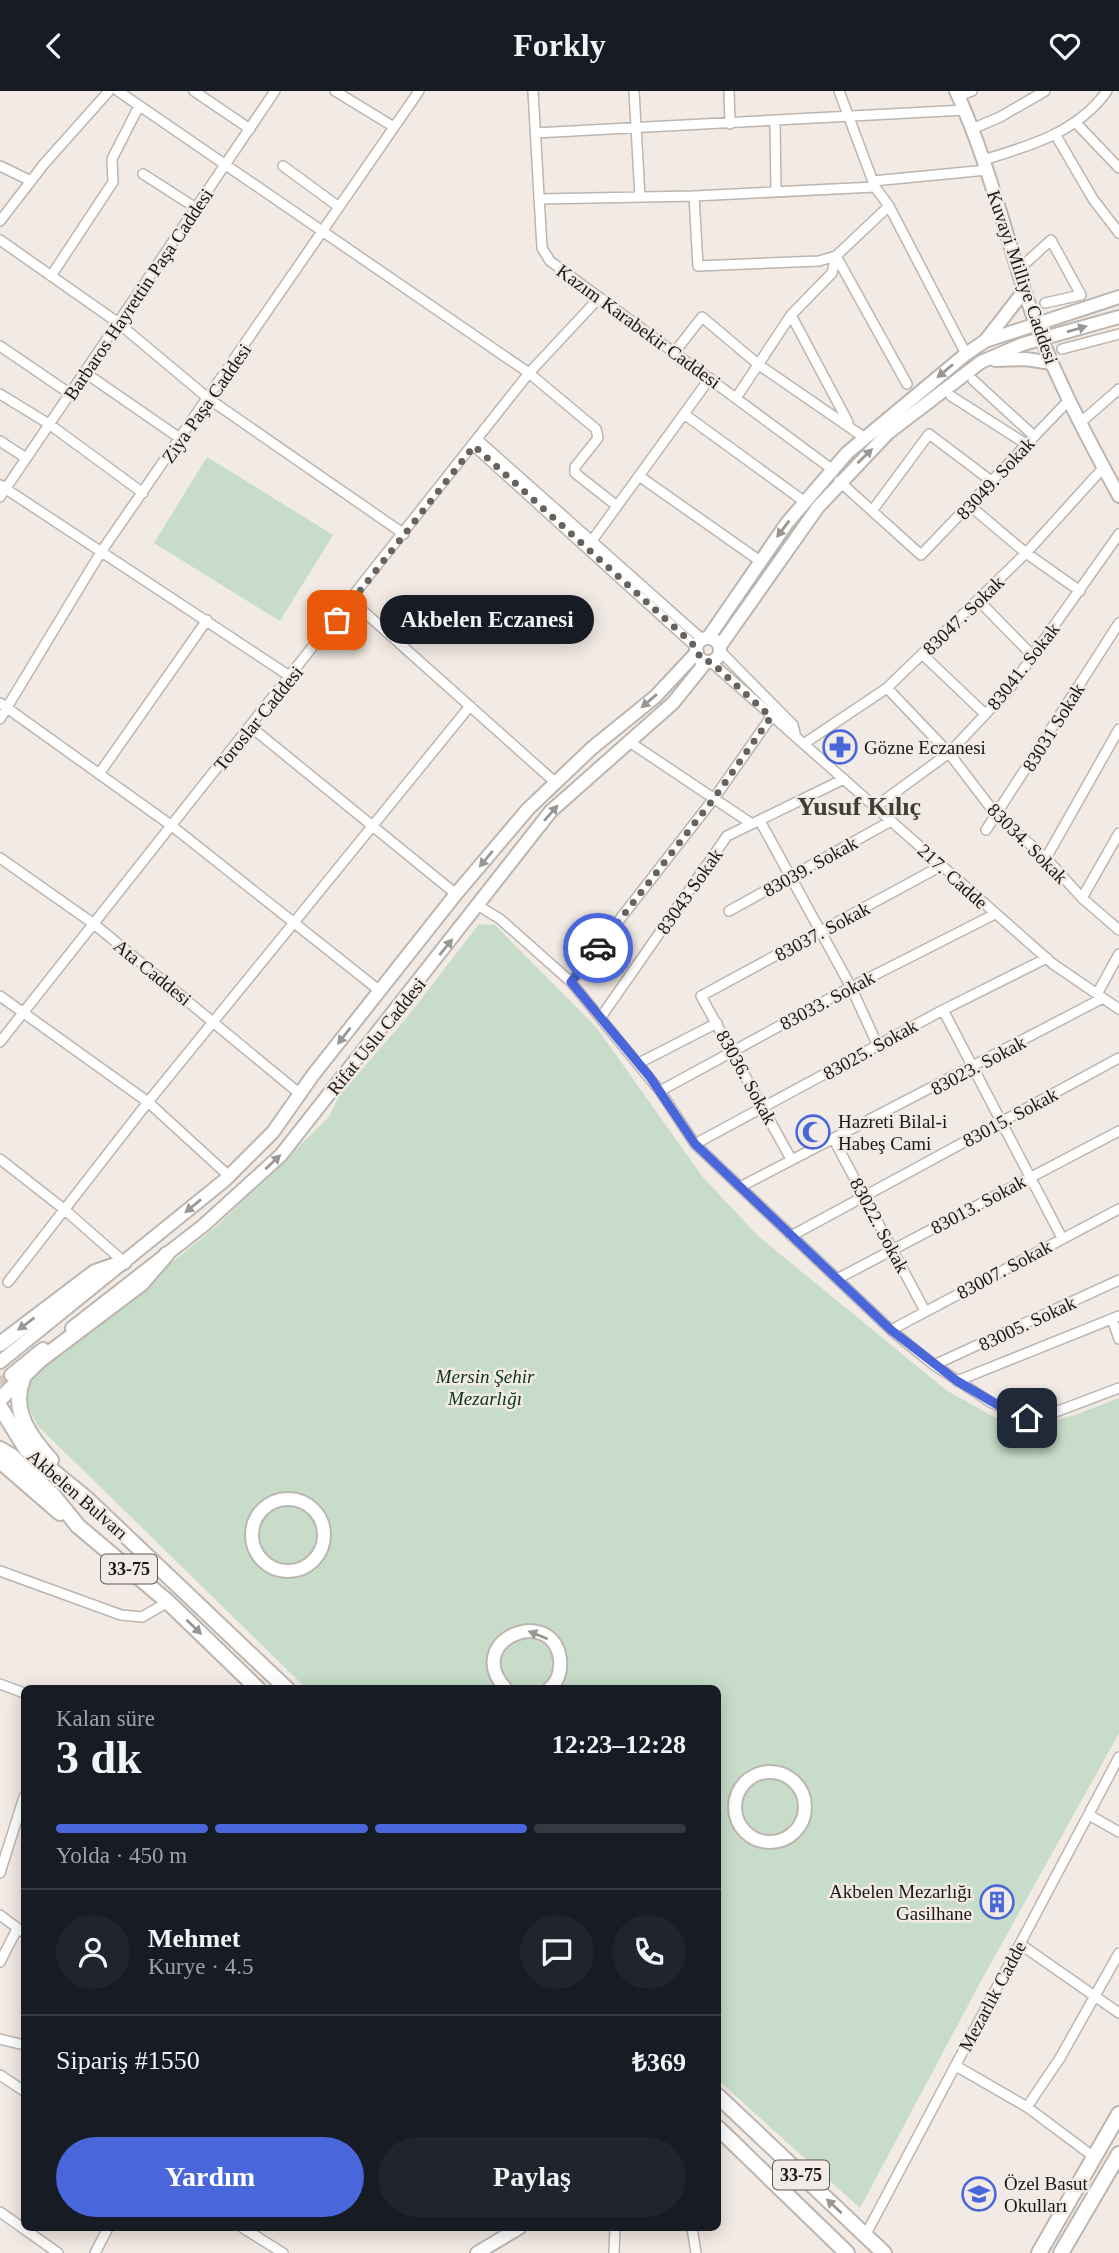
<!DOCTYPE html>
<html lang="tr">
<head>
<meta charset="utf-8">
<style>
  :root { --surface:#171b24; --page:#20242c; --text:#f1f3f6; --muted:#9ea1a6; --line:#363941; --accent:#4966da }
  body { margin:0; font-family:"Times New Roman",serif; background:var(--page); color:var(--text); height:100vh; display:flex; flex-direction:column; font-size:26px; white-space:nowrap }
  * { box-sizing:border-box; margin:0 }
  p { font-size:23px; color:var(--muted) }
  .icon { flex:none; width:38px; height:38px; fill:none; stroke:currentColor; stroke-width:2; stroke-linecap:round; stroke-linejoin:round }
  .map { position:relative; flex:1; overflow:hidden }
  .panel { position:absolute; left:21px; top:1594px; width:700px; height:546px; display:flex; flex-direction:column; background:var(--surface); border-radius:10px; box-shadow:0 4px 18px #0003 }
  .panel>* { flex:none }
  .pin { position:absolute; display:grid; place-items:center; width:60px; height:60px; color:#fff; margin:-30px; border-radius:14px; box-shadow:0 4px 10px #0006 }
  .courier { position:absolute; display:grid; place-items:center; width:70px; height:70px; margin:-35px; border:5px solid #4966da; border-radius:50%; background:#fff; color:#222; box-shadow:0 2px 9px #0007 }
  .bubble { position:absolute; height:49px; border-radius:24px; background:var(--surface); box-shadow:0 4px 18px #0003; font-size:23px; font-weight:700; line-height:49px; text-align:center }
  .headline em { font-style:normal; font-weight:700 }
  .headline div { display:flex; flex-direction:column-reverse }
  .headline { display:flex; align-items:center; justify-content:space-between; height:119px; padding:0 35px }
  h1 { font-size:46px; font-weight:700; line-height:52px }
  .bar { display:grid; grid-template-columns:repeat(4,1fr); gap:10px 7px; align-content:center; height:84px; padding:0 35px }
  .bar i { height:9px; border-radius:5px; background:var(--line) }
  .bar .active { background:var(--accent) }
  .bar p { grid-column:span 4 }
  .line { display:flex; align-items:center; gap:18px; padding:0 35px; border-top:2px solid var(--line) }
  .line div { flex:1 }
  .round { display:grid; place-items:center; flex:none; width:74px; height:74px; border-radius:37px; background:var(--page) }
  .action { display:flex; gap:14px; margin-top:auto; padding:14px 35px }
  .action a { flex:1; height:80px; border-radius:42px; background:var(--accent); color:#fff; font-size:28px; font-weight:700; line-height:80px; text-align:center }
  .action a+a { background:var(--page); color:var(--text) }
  header { display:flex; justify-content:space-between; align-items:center; height:91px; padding:0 35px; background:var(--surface); font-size:32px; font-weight:700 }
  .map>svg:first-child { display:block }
</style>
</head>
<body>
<header><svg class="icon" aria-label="back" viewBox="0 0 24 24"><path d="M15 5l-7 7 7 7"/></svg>Forkly<svg class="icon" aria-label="heart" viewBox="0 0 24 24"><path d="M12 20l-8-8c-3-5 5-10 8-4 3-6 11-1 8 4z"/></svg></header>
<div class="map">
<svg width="1119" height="2162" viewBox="0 0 1119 2162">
  <rect width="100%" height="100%" fill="#f2eae4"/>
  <!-- green -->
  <path fill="#c7dcc9" d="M207 366 333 444 280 530 154 452Z
    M479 833 495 834 596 936 702 1085 758 1145 946 1299 1019 1340 1078 1323 1119 1307V1642L981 1890 860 2117 718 1989V1598H307L38 1335 23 1306 26 1290 218 1134 329 1026 339 1005 408 925Z"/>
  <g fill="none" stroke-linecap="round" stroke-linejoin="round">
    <!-- secondary-tunnel -->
    <path stroke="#d2cac5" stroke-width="12" stroke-dasharray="12 6" stroke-linecap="butt" d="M0 1293 11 1284"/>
    <defs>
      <path id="street" d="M118 0 529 282 596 338 598 347 575 376V382L617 415
        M194 0 250 38
        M335 0 394 36
        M533 0 542 157 550 170 833 379
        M634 0 640 106
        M729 0 730 33
        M839 0 875 96 889 115 966 263
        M958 5 972 0
        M775 31 776 100
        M1076 32 1119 77
        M972 38 1000 26 1045 0
        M535 42 965 19
        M1055 43 1093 108 1119 142
        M983 69C1030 55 1078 41 1107 0
        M0 75 31 90
        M283 75 339 116
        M143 83 196 117
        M873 90 987 79
        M694 105 698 175 819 170 836 165 889 115
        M539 108 694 105 875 96
        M0 130 44 73 109 0
        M0 149 117 231 209 308 404 443
        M836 165 907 293
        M1018 179 1051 149 1081 204 1045 212
        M51 185 113 91 112 68 139 15
        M791 224 848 331
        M0 255 69 302
        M1062 258 1119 243
        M674 262 702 226 759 274 865 347
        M84 281 181 348
        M973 289 1034 345
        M0 303 49 333 143 402
        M951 305 1026 353
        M736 307 791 224 832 182 836 165
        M684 323 805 411
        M1080 332 1119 298
        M478 349 703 549
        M0 350 26 367
        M474 355 697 557
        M639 385 760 470
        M839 390 921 464 1069 309
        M0 394 291 586
        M0 406 275 0
        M969 414 1026 462 1080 500
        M872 420 929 343 990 389
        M591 451 710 287
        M978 509 1033 565
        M352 510 556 692
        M720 560 793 634 795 642
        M922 563 985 623
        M711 571 1053 873 1119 918
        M887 597 949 662 997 725 1046 767 1082 807 1119 839
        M0 612 172 735 380 900
        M0 628 101 461 419 0
        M251 636 456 803
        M628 650 752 733
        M805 652 887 597 1026 462 1104 376
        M99 683 207 529
        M875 716 949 662 1010 597 1119 443
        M760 730 851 896 878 955
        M986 739 1119 532
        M0 767 94 833 300 1003
        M1046 767 1119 638
        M1082 807 1119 742
        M479 815 500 828 571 891 660 1000 695 1053 891 1239 934 1274 992 1312 1027 1327 1042 1326 1119 1297
        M729 820 891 730
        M571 891 715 706 771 626
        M1097 903 1119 863
        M0 905 148 1011 229 1085
        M943 919 1062 1147
        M601 926 727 745 844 688
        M0 951 529 282 598 208
        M639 972 717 932
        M660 1000 851 896 995 823
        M834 1049 925 1220
        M695 1053 943 919 1047 867
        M0 1068 65 1119 124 1171
        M791 1068 701 905 941 775
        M740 1096 1103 907
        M791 1145 1119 967
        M837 1188 1119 1040
        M8 1191 148 1011 470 615
        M1112 1228 1119 1248
        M891 1239 1119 1118
        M934 1274 1119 1189
        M957 1290 1119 1225
        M0 1480 121 1524 142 1526 168 1511
        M0 1593 24 1602
        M1089 1724 1119 1741
        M0 1782 24 1706
        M0 1824 24 1842
        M1020 1853 1119 1922
        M0 1871 17 1838
        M0 1948 24 1954
        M956 1975 1027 2016 1094 2066
        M0 1984 24 2000
        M1027 2016 1060 1967 1119 1862
        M0 2121 58 2162
        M243 2137 283 2162
        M692 2137 696 2162
        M865 2145 1119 1666
        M95 2162 108 2137
        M614 2162 615 2137"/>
      <path id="secondary" d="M956 0C986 65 1003 134 1025 202 1048 273 1083 339 1119 405
        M986 249 1024 200
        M995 269 1026 268 1051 272
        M708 547 787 432 847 362 966 263 985 250 1119 206
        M696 559a12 12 0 1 1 24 0a12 12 0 1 1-24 0Z
        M720 555 818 416 888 342 981 271 1023 253 1119 226
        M72 1237 204 1134 281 1064 551 720 673 612 706 571
        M0 1271 225 1089 273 1041 313 984 456 803 528 718 592 657 655 606 697 561
        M11 1284 43 1258
        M252 1444a36 36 0 1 1 72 0a36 36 0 1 1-72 0Z
        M506 1598C461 1550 552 1512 560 1568 561 1580 558 1591 549 1598
        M735 1716a35 35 0 1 1 70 0a35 35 0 1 1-70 0Z
        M477 2162 519 2137"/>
      <path id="primary" d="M0 1253 95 1181 124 1171
        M23 1288C10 1319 31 1347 51 1369
        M0 1308 40 1269 141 1193 167 1163
        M0 1316 26 1358 87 1408 287 1598
        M0 1358 12 1365 52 1403 78 1435 168 1511 258 1598
        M0 1370 60 1422
        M718 2005 884 2162
        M718 2037 847 2162
        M1039 2162 1119 2023
        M1061 2162 1119 2063"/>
    </defs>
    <!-- street casing -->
    <use href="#street" stroke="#bdb5af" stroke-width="12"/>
    <!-- secondary casing -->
    <use href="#secondary" stroke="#bdb5af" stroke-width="16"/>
    <!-- primary casing -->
    <use href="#primary" stroke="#bdb5af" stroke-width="18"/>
    <!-- street -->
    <use href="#street" stroke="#fff" stroke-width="9"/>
    <!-- secondary -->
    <use href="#secondary" stroke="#fff" stroke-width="12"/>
    <!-- primary -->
    <use href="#primary" stroke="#fff" stroke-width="14"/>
  </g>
  <!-- one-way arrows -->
  <defs><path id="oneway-solid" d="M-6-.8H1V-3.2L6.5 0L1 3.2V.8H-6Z" transform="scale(1.75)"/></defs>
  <g fill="#989796">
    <use href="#oneway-solid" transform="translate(1077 238) rotate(-16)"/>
    <use href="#oneway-solid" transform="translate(945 280) rotate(140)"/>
    <use href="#oneway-solid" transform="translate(865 365) rotate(-44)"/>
    <use href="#oneway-solid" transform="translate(783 438) rotate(127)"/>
    <use href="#oneway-solid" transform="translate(649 610) rotate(139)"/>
    <use href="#oneway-solid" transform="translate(551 722) rotate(-49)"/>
    <use href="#oneway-solid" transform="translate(486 768) rotate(130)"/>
    <use href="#oneway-solid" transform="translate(446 856) rotate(-51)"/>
    <use href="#oneway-solid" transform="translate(344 945) rotate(128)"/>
    <use href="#oneway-solid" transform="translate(273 1071) rotate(-43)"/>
    <use href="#oneway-solid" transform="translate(193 1115) rotate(141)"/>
    <use href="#oneway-solid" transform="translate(26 1233) rotate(143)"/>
    <use href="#oneway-solid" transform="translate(194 1536) rotate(44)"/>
    <use href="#oneway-solid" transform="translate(538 1544) rotate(-158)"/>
    <use href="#oneway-solid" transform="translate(834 2115) rotate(-137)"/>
  </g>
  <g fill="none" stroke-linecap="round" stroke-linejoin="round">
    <!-- done -->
    <path stroke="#66625e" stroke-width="7" stroke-dasharray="0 12.6" d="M337 529 474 355 692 552 702 569 711 571 771 626 715 706 598 857"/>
    <!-- route -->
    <path stroke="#4966da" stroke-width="9" d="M598 857 571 891 650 986 695 1053 891 1239 957 1290 1008 1320 1027 1327"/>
  </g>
  <!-- icons -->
  <defs>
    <symbol id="pharmacy-ring" viewBox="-11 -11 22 22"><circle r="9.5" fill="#f2eae4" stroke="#4966da" stroke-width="1.5"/><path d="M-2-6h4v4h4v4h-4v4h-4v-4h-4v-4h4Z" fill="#4966da"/></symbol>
    <symbol id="mosque-ring" viewBox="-11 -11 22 22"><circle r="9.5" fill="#f2eae4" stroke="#4966da" stroke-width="1.5"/><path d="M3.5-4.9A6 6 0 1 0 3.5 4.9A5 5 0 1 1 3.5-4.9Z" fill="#4966da"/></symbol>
    <symbol id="building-ring" viewBox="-11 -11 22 22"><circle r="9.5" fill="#f2eae4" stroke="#4966da" stroke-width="1.5"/><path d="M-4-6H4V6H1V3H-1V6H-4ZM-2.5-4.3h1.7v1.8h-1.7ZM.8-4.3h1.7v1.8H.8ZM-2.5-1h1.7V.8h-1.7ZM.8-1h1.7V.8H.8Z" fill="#4966da"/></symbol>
    <symbol id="school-ring" viewBox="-11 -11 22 22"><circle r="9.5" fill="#f2eae4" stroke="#4966da" stroke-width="1.5"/><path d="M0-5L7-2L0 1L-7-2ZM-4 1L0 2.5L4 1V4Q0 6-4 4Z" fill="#4966da"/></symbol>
  </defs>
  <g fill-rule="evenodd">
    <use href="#pharmacy-ring" x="821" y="637" width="38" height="38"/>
    <use href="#mosque-ring" x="794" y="1022" width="38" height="38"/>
    <use href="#building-ring" x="978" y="1792" width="38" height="38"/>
    <use href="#school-ring" x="960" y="2084" width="38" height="38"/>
  </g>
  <g text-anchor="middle" stroke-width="5" stroke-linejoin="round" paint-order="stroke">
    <!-- shield labels -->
    <g fill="#f2eae4" stroke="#5c5754" stroke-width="2">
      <rect x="101" y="1463.5" width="56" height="29" rx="5"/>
      <rect x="773" y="2069.5" width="56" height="29" rx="5"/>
    </g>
    <g font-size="18" font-weight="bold" fill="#1b1816">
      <text x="129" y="1484">33-75</text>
      <text x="801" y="2090">33-75</text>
    </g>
    <!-- street labels -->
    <g font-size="19" fill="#1b1816" stroke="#f2eae4">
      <text transform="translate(1023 186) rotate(71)" y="7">Kuvayi Milliye Caddesi</text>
      <text transform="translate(138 203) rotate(-56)" y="7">Barbaros Hayrettin Paşa Caddesi</text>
      <text transform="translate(639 235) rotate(36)" y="7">Kazım Karabekir Caddesi</text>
      <text transform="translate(206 312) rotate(-55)" y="7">Ziya Paşa Caddesi</text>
      <text transform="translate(995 387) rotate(-47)" y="7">83049. Sokak</text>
      <text transform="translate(963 524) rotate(-44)" y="7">83047. Sokak</text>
      <text transform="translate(1023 575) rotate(-52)" y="7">83041. Sokak</text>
      <text transform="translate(258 627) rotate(-51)" y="7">Toroslar Caddesi</text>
      <text transform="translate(1053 636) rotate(-58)" y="7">83031 Sokak</text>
      <text transform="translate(1028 752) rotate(45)" y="7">83034. Sokak</text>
      <text transform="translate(810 775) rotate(-29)" y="7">83039. Sokak</text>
      <text transform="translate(953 785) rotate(42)" y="7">217. Cadde</text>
      <text transform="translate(689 800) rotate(-55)" y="7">83043 Sokak</text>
      <text transform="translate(822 840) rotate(-28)" y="7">83037. Sokak</text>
      <text transform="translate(153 881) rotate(39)" y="7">Ata Caddesi</text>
      <text transform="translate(827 909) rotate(-28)" y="7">83033. Sokak</text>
      <text transform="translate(376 945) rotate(-51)" y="7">Rifat Uslu Caddesi</text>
      <text transform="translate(870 958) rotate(-29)" y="7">83025. Sokak</text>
      <text transform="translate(978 974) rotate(-28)" y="7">83023. Sokak</text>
      <text transform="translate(747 986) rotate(61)" y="7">83036. Sokak</text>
      <text transform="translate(1010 1026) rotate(-28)" y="7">83015. Sokak</text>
      <text transform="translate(978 1113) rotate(-28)" y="7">83013. Sokak</text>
      <text transform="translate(880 1134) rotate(62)" y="7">83022. Sokak</text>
      <text transform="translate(1004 1178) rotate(-28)" y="7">83007. Sokak</text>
      <text transform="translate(1027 1232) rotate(-25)" y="7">83005. Sokak</text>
      <text transform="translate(78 1403) rotate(41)" y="7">Akbelen Bulvarı</text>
      <text transform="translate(992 1905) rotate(-62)" y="7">Mezarlık Cadde</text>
    </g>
    <!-- poi labels -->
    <g font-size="19" fill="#1b1816" stroke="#f2eae4" text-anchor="start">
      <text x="864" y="663">Gözne Eczanesi</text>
      <text x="838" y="1037">Hazreti Bilal-i<tspan x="838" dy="22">Habeş Cami</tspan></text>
      <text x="972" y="1807" text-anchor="end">Akbelen Mezarlığı<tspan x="972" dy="22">Gasilhane</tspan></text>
      <text x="1004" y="2099">Özel Basut<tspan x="1004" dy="22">Okulları</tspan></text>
    </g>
    <!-- park labels -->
    <g font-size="19" font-style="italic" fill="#0a3614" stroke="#f2eae4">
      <text x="485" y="1292">Mersin Şehir<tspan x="485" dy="22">Mezarlığı</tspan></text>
    </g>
    <!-- district labels -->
    <g font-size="26" font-weight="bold" fill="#423c37" stroke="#f2eae4">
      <text x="859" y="724">Yusuf Kılıç</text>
    </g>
  </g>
</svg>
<div class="pin" style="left:337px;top:529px;background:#ea580c"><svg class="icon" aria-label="bag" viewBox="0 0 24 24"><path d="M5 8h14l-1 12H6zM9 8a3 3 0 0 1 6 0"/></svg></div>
<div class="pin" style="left:1027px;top:1327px;background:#1f2937"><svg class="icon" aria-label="home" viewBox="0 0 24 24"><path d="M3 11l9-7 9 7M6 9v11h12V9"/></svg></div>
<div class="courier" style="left:598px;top:857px"><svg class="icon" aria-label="car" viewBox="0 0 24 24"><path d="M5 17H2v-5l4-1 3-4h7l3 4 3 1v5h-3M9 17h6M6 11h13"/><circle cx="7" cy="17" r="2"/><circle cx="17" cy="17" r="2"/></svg></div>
<div class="bubble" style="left:380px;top:504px;width:214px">Akbelen Eczanesi</div>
<section class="panel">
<div class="headline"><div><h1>3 dk</h1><p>Kalan süre</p></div><em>12:23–12:28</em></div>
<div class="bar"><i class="active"></i><i class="active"></i><i class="active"></i><i></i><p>Yolda · 450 m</p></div>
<div class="line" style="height:126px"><a class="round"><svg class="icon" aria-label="person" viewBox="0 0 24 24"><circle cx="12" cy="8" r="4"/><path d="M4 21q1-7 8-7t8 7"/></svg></a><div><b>Mehmet</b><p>Kurye · 4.5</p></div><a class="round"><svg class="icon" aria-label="chat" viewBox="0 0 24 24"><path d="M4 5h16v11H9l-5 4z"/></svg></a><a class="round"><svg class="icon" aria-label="phone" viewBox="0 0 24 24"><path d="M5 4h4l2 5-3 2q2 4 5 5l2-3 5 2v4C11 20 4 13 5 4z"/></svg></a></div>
<div class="line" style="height:91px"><div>Sipariş #1550</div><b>₺369</b></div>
<div class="action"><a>Yardım</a><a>Paylaş</a></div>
</section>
</div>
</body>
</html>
